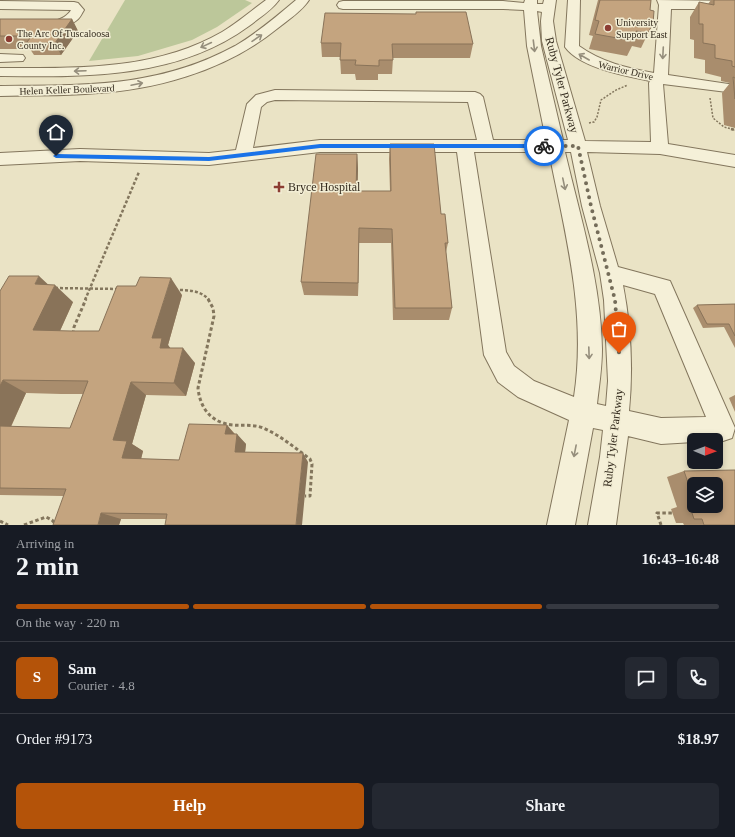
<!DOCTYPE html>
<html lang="en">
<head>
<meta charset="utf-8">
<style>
  :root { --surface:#171b24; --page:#242831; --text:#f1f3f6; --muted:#9ea1a6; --line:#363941; --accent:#b45309 }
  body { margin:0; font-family:"Times New Roman",serif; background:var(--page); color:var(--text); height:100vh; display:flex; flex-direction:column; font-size:15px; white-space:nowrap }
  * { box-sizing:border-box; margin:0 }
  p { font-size:13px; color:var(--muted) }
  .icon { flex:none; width:22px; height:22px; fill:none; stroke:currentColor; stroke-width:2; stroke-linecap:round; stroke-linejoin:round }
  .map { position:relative; height:525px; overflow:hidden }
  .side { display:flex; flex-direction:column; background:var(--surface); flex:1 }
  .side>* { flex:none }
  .needle { width:26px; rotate:91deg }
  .tools { position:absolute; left:687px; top:433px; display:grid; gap:8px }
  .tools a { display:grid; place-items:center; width:36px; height:36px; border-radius:6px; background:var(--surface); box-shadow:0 2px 6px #0003; font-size:20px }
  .pin { position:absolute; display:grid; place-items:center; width:34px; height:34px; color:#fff; margin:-41px -17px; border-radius:50% 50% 50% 0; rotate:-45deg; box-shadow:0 0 4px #0007 }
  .pin .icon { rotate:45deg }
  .courier { position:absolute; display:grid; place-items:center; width:40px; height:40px; margin:-20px; border:3px solid #1a73e8; border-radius:50%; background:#fff; color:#222; box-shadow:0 1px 5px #0007 }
  .head em { font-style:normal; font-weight:800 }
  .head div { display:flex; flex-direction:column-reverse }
  .head { display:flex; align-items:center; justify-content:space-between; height:68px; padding:0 16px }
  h1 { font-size:26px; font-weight:800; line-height:30px }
  .bar { display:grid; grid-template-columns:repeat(4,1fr); gap:6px 4px; align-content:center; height:48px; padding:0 16px }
  .bar i { height:5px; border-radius:3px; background:var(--line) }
  .bar .current { background:var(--accent) }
  .bar p { grid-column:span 4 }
  .line { display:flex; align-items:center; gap:10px; padding:0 16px; border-top:1px solid var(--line) }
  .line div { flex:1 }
  .round { display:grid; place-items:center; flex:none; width:42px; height:42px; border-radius:6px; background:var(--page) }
  .cta { display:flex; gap:8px; margin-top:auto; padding:8px 16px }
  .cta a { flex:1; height:46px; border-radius:6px; background:var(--accent); color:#fff; font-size:16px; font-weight:800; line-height:46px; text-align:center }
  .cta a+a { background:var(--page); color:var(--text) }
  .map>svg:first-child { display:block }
</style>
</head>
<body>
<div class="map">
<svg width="735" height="525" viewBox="0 0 735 525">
  <rect width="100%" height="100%" fill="#eae3c5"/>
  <!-- green -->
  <path fill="#bcc79a" d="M125 0H245L252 3 217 27 192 40 138 56 89 61Z"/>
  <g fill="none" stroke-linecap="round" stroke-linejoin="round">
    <defs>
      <path id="minor" d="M266 0H279C272 10 259 18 249 26 177 79 85 77 0 76V68C76 68 154 71 222 32 237 23 251 11 266 0Z
        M296 0H309C302 11 288 20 278 28 224 72 153 91 85 94 57 96 28 95 0 96V86C84 85 158 88 235 46 257 33 276 17 296 0Z
        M525 0H537V4H543L544 0H556L553 21 556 41 585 141 651 142 649 83 650 81C626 76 580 68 565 47L568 0H580L579 46C601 62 627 68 654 73L659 5 657 0 735 1V9H671L668 75 735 85V93L663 84 668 144 735 155V167L660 154 587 152 600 206 618 267 670 281 735 428 732 438 723 441 694 440V442L661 444 628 436 616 525H588L600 457 603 430 593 428 575 525H547L569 420 518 397 498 382 484 355 457 152H320L209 165 80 161 0 165V153L80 149 209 153 236 150 247 104 256 95 275 90 475 92 480 94 483 97 493 140H546L527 46 524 10 503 9H343L339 8 337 5 339 2 343 1H503L524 3ZM537 11 542 12 541 21 542 41 568 140H563L541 46ZM275 100 468 102 477 140H320L253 148 261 107 267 102ZM474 152H549C565 233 587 313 574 397L534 381 514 366 506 352ZM565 152H571L582 206 600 273 604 300 608 381 606 406 597 404C599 386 602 368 602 349 601 282 580 216 565 152ZM623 285 655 294 706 417 661 418 629 411C633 370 631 326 623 285Z
        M0 1 74 2 78 3 84 10C82 13 80 18 77 20 60 35 21 30 0 29V21C19 22 60 29 71 10L0 9Z
        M0 54 23 55 25 58 23 61 0 62Z"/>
    </defs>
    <!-- minor casing -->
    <use href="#minor" stroke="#83765d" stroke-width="2"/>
    <!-- path-far2 -->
    <path stroke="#83765d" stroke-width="1.5" stroke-dasharray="2 1.5" stroke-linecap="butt" d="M710 98 713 118 724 127 735 130
      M589 123 594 122 597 117 601 100 616 90 628 85"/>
    <!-- path-far1 -->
    <path stroke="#83765d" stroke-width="2.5" stroke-dasharray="3 2" stroke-linecap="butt" d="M731 129 735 130
      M55 288 118 289
      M175 290C187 290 201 290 209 300
      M85 300 139 172"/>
    <!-- path -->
    <path stroke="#83765d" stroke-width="3" stroke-dasharray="3.5 2.5" stroke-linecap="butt" d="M208 299 213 308 214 316 198 388C200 408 211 423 233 425 243 426 253 424 263 428 280 435 295 448 310 459L312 464 310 496H305
      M73 334 74 327 86 299
      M0 521 8 525
      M24 525 46 517 52 520 56 525
      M661 525 657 513H672"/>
    <!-- minor -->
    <use href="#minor" fill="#f5f0d8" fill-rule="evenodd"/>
  </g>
  <!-- wall -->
  <path fill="#a98d6d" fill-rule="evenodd" d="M598 0H651L650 10 653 23 641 48 632 46 627 56 589 49 593 36 589 35Z
    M711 0H735V128L724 125 722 93 730 83 721 81V77L705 73V60L694 58V40L690 39V17L699 2 708 4Z
    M416 12 473 44 470 58H393L392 74H378V80H356L355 74H341L340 57H322L321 43 416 14Z
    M0 19H72L78 31 61 55H34L30 49H0Z
    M390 144 441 214 448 243 446 252 452 308 449 320H393L391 243H359L358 296 304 295 301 282 357 154 358 169 357 191H390L389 159Z
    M0 291 73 302 60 331H99L182 295 168 345 170 348 195 363 186 396 146 395 132 444 143 451 141 459 179 460 227 425 235 434 246 444 245 452 308 462 166 519H121L119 525 63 496 0 495ZM26 393 61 394H83L70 428 11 427Z
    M735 304V348L724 327 703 328 693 308 697 305Z
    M735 395V412L729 398Z
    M684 471 735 525H684L683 523H676L671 509 677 507 667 477ZM694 484 716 506H694Z"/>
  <!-- shaded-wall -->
  <path fill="#897359" d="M72 19 78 31 61 55 55 43Z
    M357 154 358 169 357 206 356 191Z
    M359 228V243L358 296V283Z
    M39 276 53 289 55 285 73 302 53 346 33 330 35 284Z
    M171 278 182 295 168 345 174 353 173 362 152 338Z
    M183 348 195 363 186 396 174 383Z
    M3 380 26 393 6 437 0 434V386Z
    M131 382 146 395 132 444 143 451 139 467 122 458 113 440Z
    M227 425 236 436 225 434Z
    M237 434 246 444 244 461 235 452Z
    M303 453 308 462 302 525H296Z
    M101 513 121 519 119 525H98Z"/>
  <!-- building -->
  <path fill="#c4a47f" stroke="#897359" d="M600 0H651L650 10 654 11 653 23 648 33 636 31 634 41 595 34 599 21 595 20Z
    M714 0H735V67L732 66V61L715 58V45L703 43V24H699V2L714 5Z
    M416 12H466L473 44H392L393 60H379V66L355 65 356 60H340L341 43H321L325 13 416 14Z
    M0 19H72L55 43H26L32 36H0Z
    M733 77 735 78V99Z
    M390 144H434L441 214H445L448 243H445L452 308H395L392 229 359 228 358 283 301 282 316 154H357L356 191H391Z
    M9 276H39L35 284 55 285 33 330 71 331H99L117 286H136L140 277 171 278 152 338H162L160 348H183L174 383 131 382 113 440 127 441 122 458 179 460 189 424 227 425 225 434H237L235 452 303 453 296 525H165L167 514 101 513 98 525H53L66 489 0 488V426L70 428 88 381 3 380 0 386V291Z
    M735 304V336L729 324H707L697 305Z
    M735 470V525H704L702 519H694L689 504H694V506H716V484H694V500L684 471Z"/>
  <!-- one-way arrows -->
  <defs><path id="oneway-shaft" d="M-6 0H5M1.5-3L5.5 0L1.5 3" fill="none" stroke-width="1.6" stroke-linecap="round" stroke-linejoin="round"/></defs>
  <g stroke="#958e7c">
    <use href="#oneway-shaft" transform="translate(257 38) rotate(-34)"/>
    <use href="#oneway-shaft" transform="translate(206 45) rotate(155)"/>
    <use href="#oneway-shaft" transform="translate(534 46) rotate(83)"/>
    <use href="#oneway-shaft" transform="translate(663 53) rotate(93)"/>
    <use href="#oneway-shaft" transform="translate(584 57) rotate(-150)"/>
    <use href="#oneway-shaft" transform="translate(80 71) rotate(178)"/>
    <use href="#oneway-shaft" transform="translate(137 84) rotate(-12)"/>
    <use href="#oneway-shaft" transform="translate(564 184) rotate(78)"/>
    <use href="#oneway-shaft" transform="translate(589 353) rotate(88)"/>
    <use href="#oneway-shaft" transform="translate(575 451) rotate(101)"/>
  </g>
  <!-- route -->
  <path fill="#1a73e8" d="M320 144H544L547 146 544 148H320L209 161 56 158 53 156 56 154 209 157Z"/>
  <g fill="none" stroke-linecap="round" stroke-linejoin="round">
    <!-- done -->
    <path stroke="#746c59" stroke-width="4" stroke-dasharray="0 7.2" d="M544 146H578L591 206 615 300 619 353"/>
  </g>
  <!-- markers -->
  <g fill="#8c3d33" stroke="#f2edd4" stroke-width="1.5">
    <circle cx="608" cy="28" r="4"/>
    <circle cx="9" cy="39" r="4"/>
    <path d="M277 181h4v4h4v4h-4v4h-4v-4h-4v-4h4z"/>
  </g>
  <g text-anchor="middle" stroke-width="3" stroke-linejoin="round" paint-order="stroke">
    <!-- far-poi labels -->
    <g font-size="10" fill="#352c1f" stroke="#f2edd4" text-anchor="start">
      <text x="616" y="26">University<tspan x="616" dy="12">Support East</tspan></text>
      <text x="17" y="37">The Arc Of Tuscaloosa<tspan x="17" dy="12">County Inc.</tspan></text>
    </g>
    <!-- far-street labels -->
    <g font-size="10" fill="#352c1f" stroke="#f2edd4">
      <text transform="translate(626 70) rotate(13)" y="4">Warrior Drive</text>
      <text transform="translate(67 89) rotate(-2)" y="4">Helen Keller Boulevard</text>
    </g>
    <!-- street labels -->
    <g font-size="12" fill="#352c1f" stroke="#f2edd4">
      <text transform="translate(562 85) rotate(75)" y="4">Ruby Tyler Parkway</text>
      <text transform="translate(613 438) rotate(-83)" y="4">Ruby Tyler Parkway</text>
    </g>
    <!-- poi labels -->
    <g font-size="12" fill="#352c1f" stroke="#f2edd4" text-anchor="start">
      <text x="288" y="191">Bryce Hospital</text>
    </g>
  </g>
</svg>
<div class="tools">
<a><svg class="needle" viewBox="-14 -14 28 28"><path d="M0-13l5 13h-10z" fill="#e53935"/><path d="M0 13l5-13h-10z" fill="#9ea1a6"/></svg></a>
<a><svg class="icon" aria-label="layers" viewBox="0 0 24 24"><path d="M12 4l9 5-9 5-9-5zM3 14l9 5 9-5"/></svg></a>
</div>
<div class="pin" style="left:619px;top:353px;background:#ea580c"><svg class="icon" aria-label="bag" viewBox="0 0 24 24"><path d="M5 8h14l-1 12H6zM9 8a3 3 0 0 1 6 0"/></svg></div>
<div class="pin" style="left:56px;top:156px;background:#1f2937"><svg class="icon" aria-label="home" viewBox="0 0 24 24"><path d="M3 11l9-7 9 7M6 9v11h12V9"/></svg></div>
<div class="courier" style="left:544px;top:146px"><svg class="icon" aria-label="bike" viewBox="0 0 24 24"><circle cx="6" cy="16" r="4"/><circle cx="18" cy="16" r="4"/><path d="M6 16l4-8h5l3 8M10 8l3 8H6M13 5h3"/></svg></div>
</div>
<section class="side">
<div class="head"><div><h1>2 min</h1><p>Arriving in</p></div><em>16:43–16:48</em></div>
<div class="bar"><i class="current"></i><i class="current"></i><i class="current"></i><i></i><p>On the way · 220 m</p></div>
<div class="line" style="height:72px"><b class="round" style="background:var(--accent);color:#fff">S</b><div><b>Sam</b><p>Courier · 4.8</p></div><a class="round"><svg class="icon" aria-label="chat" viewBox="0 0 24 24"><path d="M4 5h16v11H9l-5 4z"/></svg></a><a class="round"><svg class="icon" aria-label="phone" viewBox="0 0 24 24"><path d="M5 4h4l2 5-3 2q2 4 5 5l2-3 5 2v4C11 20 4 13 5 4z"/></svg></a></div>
<div class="line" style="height:52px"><div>Order #9173</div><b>$18.97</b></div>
<div class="cta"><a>Help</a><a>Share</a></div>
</section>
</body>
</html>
